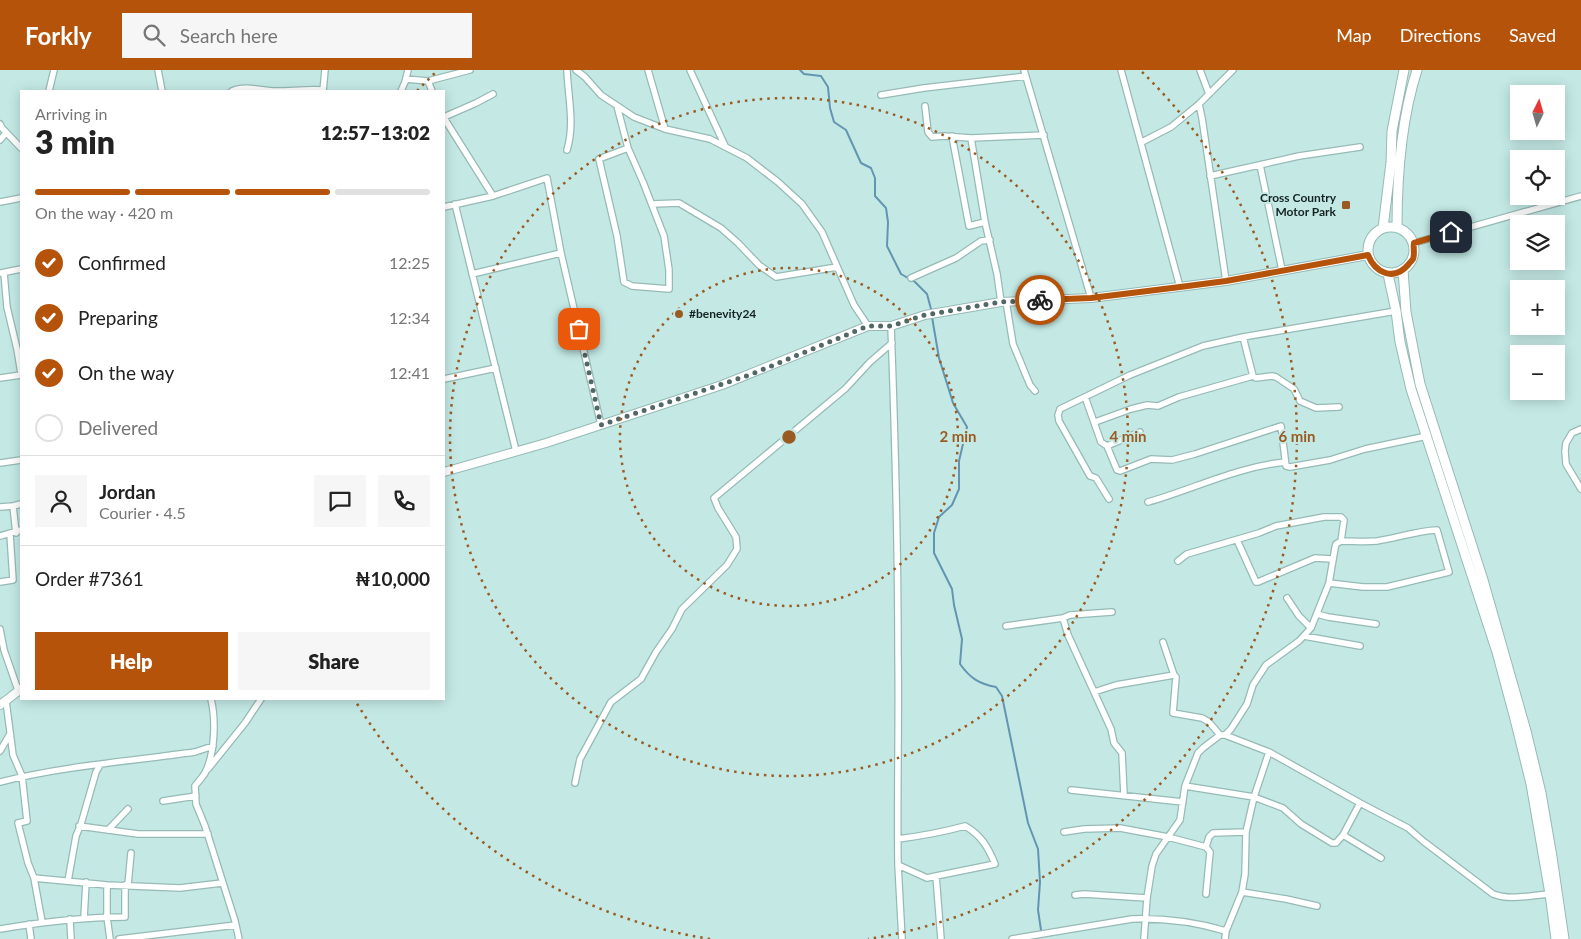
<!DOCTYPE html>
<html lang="en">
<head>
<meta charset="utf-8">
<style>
  :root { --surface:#fff; --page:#f6f6f6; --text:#222; --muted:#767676; --line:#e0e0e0; --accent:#b45309 }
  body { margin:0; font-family:Lato,sans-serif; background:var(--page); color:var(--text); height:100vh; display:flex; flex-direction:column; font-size:19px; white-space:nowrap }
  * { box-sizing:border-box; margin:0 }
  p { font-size:16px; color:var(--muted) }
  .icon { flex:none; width:28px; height:28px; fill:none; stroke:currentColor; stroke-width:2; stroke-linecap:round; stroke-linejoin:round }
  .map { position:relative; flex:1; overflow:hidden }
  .sheet { position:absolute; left:20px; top:20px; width:425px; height:610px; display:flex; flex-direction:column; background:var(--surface); border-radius:0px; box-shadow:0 2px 12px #0003 }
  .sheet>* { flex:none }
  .needle { width:32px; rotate:5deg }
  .controls { position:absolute; left:1510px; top:15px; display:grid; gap:10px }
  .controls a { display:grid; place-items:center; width:55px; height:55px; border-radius:0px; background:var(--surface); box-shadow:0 2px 12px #0003; font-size:25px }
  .pin { position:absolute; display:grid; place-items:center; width:42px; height:42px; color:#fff; margin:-21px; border-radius:10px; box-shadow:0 2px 8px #0006 }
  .courier { position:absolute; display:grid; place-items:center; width:50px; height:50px; margin:-25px; border:4px solid #b45309; border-radius:50%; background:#fff; color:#222; box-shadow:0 1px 6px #0007 }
  .summary em { font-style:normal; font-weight:800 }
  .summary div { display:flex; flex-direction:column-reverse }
  .summary { display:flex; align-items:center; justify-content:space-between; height:85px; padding:0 15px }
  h1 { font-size:32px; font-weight:800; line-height:38px }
  .bar { display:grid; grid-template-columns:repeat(4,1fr); gap:8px 5px; align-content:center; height:60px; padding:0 15px }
  .bar i { height:6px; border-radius:4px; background:var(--line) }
  .bar .on { background:var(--accent) }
  .bar p { grid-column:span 4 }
  .line { display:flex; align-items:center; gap:12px; padding:0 15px; border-top:1px solid var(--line) }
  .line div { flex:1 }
  .round { display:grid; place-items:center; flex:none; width:52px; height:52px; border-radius:0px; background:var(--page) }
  ol { padding:0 15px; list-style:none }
  li { display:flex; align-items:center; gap:15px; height:55px }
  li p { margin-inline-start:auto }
  li .icon { padding:5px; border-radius:50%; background:var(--accent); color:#fff; stroke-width:4 }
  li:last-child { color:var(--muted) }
  li i { width:28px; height:28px; border:2px solid var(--line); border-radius:50% }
  .button { display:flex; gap:10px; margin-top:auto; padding:10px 15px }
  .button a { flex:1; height:58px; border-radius:0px; background:var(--accent); color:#fff; font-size:20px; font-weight:800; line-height:58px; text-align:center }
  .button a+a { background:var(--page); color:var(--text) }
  header { display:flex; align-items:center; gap:30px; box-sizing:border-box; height:70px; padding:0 25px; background:var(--accent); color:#fff }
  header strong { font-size:24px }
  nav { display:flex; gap:28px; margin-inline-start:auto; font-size:18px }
  .search { width:350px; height:45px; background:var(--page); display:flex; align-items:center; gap:12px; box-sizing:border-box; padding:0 18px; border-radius:0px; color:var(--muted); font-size:19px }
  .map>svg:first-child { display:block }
</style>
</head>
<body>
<header>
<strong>Forkly</strong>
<div class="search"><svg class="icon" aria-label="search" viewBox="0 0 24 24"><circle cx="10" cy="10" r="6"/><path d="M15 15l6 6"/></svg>Search here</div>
<nav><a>Map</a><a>Directions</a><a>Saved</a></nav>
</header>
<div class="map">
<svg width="1581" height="869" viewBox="0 0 1581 869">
  <rect width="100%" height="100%" fill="#c4e9e5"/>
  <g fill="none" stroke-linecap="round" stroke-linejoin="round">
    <!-- stream -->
    <path stroke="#6395b3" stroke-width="2" d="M800 0 804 4 821 6 828 17 830 38 834 52 846 60 861 93 871 98 875 108V126L886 138 888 152 887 176 901 204 915 212 927 224 931 239
      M932 247 939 288 953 333 967 357 959 391V419L952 435 939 447 934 463V483L952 519 954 535 962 569 960 594C970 608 979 614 996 617L1002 626 1028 753 1038 779 1040 812 1038 840 1041 860"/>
    <defs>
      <path id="street" d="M158 0 162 21
        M567 0C568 27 575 54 567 80
        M576 0 585 7 601 25 634 47 665 59 710 69 747 88 778 112 802 134 822 162 854 235 868 256
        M648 0 665 59
        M690 0 725 76
        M1024 0 1091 228
        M1121 0 1180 217
        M1200 0 1209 24
        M406 9 428 11 470 0
        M428 11 432 21
        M49 21 54 0
        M232 21C245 15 262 21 276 21 291 21 307 19 323 20
        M323 21 325 0
        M401 21 405 12 408 0
        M881 25 924 18 1026 6
        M1199 34 1202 48 1226 211
        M617 36 628 78 643 112 664 166 669 200V219L632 216 624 212 617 166 599 89 628 78
        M925 36 928 62 932 67 944 66 971 68 1044 65
        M444 47 476 33 493 24
        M444 48 493 126
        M0 54 2 58 21 78
        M952 66 969 156 985 152
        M971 68 985 152 997 204 1001 232
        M0 70 6 63
        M1142 72 1171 57 1199 34 1233 0
        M1260 95 1282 200
        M1210 106 1299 86 1360 77
        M0 132 21 128
        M455 134 516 381
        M652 134 679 133 721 158 738 173 759 195 776 207 837 197
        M444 137 493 126 547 108 561 183 601 355
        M1414 173 1581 126
        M1 203 21 199
        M4 203 7 237 17 279 21 303
        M472 204 561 183
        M911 208 956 188 981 171 990 170
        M1006 231 1013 274 1030 315 1035 321
        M891 256C895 365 898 474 898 582 899 653 897 724 898 795L927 808 936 806 941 869
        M1243 267 1253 306
        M0 308 21 305
        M444 309 496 298
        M1085 327 1101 372 1107 376 1117 400 1120 401 1151 389 1172 390 1195 384 1281 356 1286 396 1290 397 1330 390 1365 379 1427 366
        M1095 352 1131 339 1147 335 1158 336 1179 327 1253 306 1256 308 1272 306 1276 307 1294 319 1300 331 1316 338 1339 337
        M1581 359 1572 363 1566 373 1565 381 1566 394 1581 419
        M1107 376 1140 362
        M0 393 21 390
        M1109 429 1096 408 1090 406 1059 351 1058 345 1060 339 1130 305 1203 276 1243 267 1396 241
        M1148 432C1194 419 1237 397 1285 392
        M13 436 21 434
        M0 437 13 436 16 463
        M0 466 21 460
        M1237 470 1256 512H1258L1315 488 1332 489
        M1178 491 1187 484 1259 463 1276 456 1324 447H1341L1344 450 1341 471 1336 474 1335 478 1329 513 1311 558 1299 571 1266 595 1253 615 1247 634 1231 659 1225 665
        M0 512 13 510 10 464
        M1329 513 1363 517H1387L1449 502 1437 460C1416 461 1397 468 1377 471 1365 472 1353 471 1341 471
        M1287 528 1299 546 1311 558
        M1317 544 1328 547 1376 554
        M1063 548 1068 565 1111 659 1114 673 1122 683 1124 725
        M1006 556 1063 548 1070 545 1112 542
        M0 559 4 580 18 620
        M1304 566 1360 576
        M1163 572 1174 605 1176 607 1173 643 1202 648 1209 652 1220 665
        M1094 622 1116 615 1174 605
        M211 629C216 650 215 683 205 703 202 708 198 712 195 716L196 734 205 756 235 851 239 869
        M6 631 13 685 22 706 27 751 18 753 28 793 34 808 42 852
        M0 681 10 664
        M208 699 245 653 261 629
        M0 712C64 696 130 691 195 682L213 676
        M575 713 580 689 611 632 641 609 656 582 672 559 682 539 727 495 737 479 736 467 718 438 714 428 845 319 870 292 892 273
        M1185 716 1254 727 1283 738 1301 754 1332 773H1336L1343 765 1360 733
        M1071 720 1183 732
        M163 731 196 726
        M79 756 138 764H208
        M108 760 128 739
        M1064 762 1084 759 1120 758 1168 767 1206 777 1210 782 1206 824
        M1343 765 1381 788
        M898 769C921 766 943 762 965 756 981 765 988 777 995 794L936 806
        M1206 777 1209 767 1213 763 1246 762
        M898 795 902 869
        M34 808 107 815 180 818 222 813
        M68 811 76 766 81 754 96 702 100 695
        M107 815V847L110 869
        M128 815 131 783
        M1242 822 1286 829 1317 836
        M1075 825 1084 824 1147 828
        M84 848 86 812
        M70 849 71 869
        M29 854 31 869
        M0 859C42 852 83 847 125 847V815
        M119 869 236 855
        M1012 869 1132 849C1164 848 1195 852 1226 861
        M1144 869 1147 828 1152 796 1156 784 1180 750 1185 716 1198 683 1203 678 1220 665H1225L1269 682 1360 733 1408 758 1423 771 1493 824C1510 831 1532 825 1550 824
        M1225 869 1226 861 1242 822 1245 804 1246 762 1254 727 1269 682"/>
      <path id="secondary" d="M444 402 546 373 722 315 868 256H891L925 245 1001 232 1091 228 1226 211 1368 185
        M0 635 21 619"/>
      <path id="primary" d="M1368 180a23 23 0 1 1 46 0a23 23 0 1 1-46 0Z
        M1397 157C1397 104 1401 50 1417 0
        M1383 158 1391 92 1392 61 1404 0
        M1403 200 1406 242 1420 314 1483 510 1526 661 1541 723 1552 787 1564 869
        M1388 204 1396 241 1400 272 1411 319 1497 582 1515 649 1531 714 1550 824 1556 869"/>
    </defs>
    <!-- street casing -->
    <use href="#street" stroke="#96bab6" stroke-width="8"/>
    <!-- secondary casing -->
    <use href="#secondary" stroke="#96bab6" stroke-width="10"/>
    <!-- primary casing -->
    <use href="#primary" stroke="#96bab6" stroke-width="11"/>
    <!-- street -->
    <use href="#street" stroke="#fff" stroke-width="5.5"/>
    <!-- secondary -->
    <use href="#secondary" stroke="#fff" stroke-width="8"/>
    <!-- primary -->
    <use href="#primary" stroke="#fff" stroke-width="9"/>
  </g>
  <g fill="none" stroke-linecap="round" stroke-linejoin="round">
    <!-- done -->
    <path stroke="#526866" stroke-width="5" stroke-dasharray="0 9" d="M579 259 601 355 752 304 868 256H891L925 245 1001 232 1040 230"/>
    <!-- route -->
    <path stroke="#b45309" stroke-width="6" d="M1040 230 1091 228 1180 217 1226 211 1368 185C1375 202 1393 212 1408 195 1409 193 1412 191 1413 189 1415 185 1413 177 1414 173L1451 162"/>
  </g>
  <!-- distance rings -->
  <g fill="none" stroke="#9a5b23" stroke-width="2.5" stroke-dasharray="2.5 5">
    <circle cx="789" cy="367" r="169"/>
    <circle cx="789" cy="367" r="339"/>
    <path d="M710 869A508 508 0 0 1 356 632M417 21A508 508 0 0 1 436 2M1142 2A508 508 0 0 1 868 869"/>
  </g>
  <!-- markers -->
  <g fill="#9a5b23" stroke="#c4e9e5" stroke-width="2">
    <rect x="1341" y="130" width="10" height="10" rx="2.5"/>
    <circle cx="679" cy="244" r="5"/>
  </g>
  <g text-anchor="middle" stroke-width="4" stroke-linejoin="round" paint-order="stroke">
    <!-- poi labels -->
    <g font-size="12" font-weight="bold" fill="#152322" stroke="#c4e9e5" text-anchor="end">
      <text x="1336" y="132">Cross Country<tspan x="1336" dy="14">Motor Park</tspan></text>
      <text x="689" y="248" text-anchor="start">#benevity24</text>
    </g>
  </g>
  <circle cx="789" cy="367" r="8" fill="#9a5b23" stroke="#c4e9e5" stroke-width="2.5"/>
  <g font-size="15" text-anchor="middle" font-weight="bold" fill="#9a5b23" stroke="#c4e9e5" stroke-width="4" stroke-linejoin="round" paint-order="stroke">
    <text x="958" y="372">2 min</text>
    <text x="1128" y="372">4 min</text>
    <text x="1297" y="372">6 min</text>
  </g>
</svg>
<div class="controls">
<a><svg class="needle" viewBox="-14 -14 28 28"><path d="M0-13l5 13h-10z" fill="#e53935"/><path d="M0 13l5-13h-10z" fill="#767676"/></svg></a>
<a><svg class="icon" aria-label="locate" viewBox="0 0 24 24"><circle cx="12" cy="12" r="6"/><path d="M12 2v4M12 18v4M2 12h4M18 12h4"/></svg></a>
<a><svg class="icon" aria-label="layers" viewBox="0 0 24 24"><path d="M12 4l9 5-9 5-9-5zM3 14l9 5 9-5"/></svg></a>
<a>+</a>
<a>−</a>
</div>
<div class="pin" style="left:579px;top:259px;background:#ea580c"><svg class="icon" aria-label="bag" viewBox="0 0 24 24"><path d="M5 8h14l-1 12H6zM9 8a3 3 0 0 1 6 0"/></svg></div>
<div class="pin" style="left:1451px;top:162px;background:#1f2937"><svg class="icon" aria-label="home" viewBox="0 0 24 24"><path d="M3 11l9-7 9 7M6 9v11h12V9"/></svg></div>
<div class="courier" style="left:1040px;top:230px"><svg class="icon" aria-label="bike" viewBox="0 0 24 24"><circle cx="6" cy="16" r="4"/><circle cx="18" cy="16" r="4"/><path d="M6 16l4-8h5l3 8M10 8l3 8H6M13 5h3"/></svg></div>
<section class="sheet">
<div class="summary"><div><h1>3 min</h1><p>Arriving in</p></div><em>12:57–13:02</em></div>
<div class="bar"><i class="on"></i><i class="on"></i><i class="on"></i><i></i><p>On the way · 420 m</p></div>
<ol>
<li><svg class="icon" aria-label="check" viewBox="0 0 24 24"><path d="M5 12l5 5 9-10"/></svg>Confirmed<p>12:25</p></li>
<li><svg class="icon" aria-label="check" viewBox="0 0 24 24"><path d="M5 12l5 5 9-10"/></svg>Preparing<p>12:34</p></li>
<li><svg class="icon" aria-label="check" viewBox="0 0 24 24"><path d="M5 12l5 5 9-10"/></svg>On the way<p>12:41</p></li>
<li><i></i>Delivered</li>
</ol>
<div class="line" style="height:90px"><a class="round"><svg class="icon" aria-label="person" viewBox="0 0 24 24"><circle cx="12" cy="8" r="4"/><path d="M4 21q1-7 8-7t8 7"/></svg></a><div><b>Jordan</b><p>Courier · 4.5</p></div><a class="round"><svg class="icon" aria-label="chat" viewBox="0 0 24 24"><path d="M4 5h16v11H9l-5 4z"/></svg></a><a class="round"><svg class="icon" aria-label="phone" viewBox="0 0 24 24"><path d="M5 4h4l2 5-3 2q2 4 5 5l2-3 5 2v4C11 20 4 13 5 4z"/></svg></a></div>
<div class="line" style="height:65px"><div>Order #7361</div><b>₦10,000</b></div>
<div class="button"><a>Help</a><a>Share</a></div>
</section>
</div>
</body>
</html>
